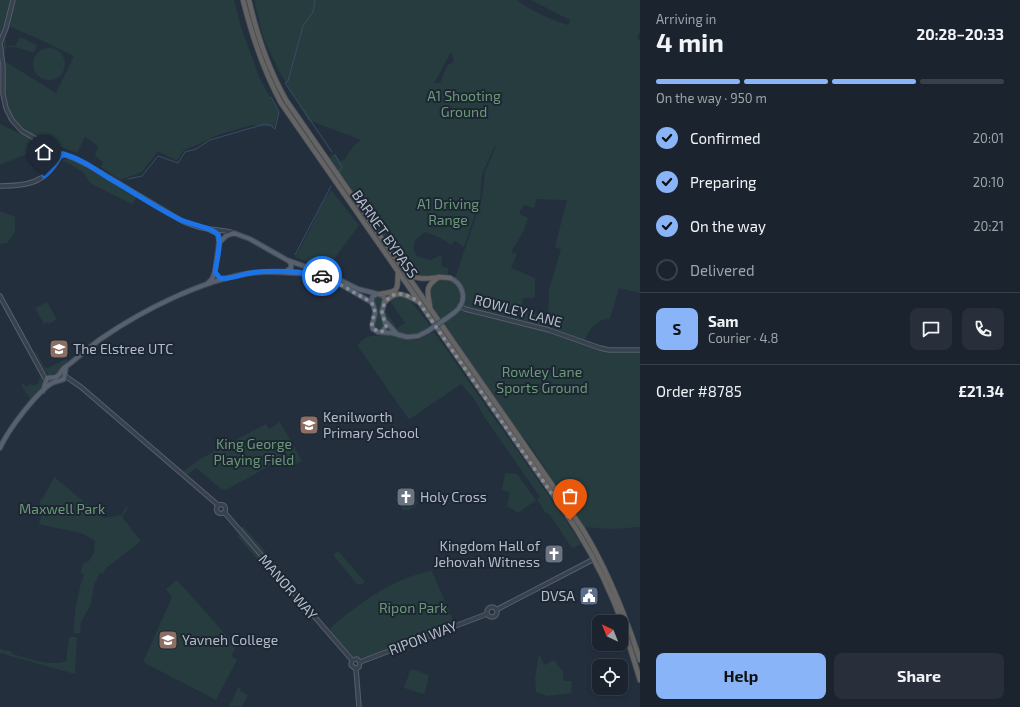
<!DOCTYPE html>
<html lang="en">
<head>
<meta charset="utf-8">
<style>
  :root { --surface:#1b232e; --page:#282f3a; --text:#f1f3f6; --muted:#a0a4aa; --line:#39404a; --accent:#8ab4f8 }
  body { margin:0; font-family:"Exo 2",sans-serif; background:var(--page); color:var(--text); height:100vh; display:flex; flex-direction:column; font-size:15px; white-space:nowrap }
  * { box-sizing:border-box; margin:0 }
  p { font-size:13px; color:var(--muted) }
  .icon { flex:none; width:22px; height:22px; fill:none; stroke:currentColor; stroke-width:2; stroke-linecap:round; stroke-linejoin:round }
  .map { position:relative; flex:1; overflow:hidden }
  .sheet { display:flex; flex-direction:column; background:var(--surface); width:380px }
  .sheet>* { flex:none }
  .needle { width:26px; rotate:317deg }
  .fabs { position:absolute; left:592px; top:615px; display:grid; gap:8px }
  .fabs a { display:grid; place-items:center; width:36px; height:36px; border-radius:8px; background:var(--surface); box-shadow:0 2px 6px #0003,0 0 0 1px var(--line); font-size:20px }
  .pin { position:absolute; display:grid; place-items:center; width:34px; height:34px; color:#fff; margin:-41px -17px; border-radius:50% 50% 50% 0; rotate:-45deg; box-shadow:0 0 4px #0007 }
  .pin .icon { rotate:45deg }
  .courier { position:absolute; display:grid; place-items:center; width:40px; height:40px; margin:-20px; border:3px solid #1a73e8; border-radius:50%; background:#fff; color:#222; box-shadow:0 1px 5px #0007 }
  .overview em { font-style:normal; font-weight:700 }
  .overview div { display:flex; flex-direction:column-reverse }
  .overview { display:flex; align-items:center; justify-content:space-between; height:68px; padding:0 16px }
  h1 { font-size:26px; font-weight:700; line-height:30px }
  .bar { display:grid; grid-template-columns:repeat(4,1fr); gap:6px 4px; align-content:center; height:48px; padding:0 16px }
  .bar i { height:5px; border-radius:3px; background:var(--line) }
  .bar .on { background:var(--accent) }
  .bar p { grid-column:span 4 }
  .line { display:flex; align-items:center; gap:10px; padding:0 16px; border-top:1px solid var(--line) }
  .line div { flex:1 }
  .round { display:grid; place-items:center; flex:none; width:42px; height:42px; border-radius:8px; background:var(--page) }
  ol { padding:0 16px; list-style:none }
  li { display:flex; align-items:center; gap:12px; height:44px }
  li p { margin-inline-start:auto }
  li .icon { padding:4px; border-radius:50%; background:var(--accent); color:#111; stroke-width:4 }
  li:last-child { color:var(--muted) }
  li i { width:22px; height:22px; border:2px solid var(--line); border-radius:50% }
  .button { display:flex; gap:8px; margin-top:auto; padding:8px 16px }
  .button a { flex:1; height:46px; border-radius:8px; background:var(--accent); color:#111; font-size:16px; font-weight:700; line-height:46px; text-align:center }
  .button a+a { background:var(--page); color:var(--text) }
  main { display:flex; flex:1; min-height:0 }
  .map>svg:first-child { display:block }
</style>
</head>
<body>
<main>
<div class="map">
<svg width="640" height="707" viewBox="0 0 640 707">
  <rect width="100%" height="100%" fill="#242f3e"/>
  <!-- green -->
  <path fill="#263c3f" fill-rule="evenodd" d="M0 0H10L0 38Z
    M16 0H234L242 30 260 79 279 113 274 127 252 125 218 135 183 151 177 161 158 151 142 172 120 180 101 167 103 162 95 156 98 146 85 137 77 153C53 143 15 133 8 106 5 92 6 76 6 62L56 93 74 56 39 39 9 26Z
    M254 0H517C533 12 549 19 568 25L570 20 531 0H640V31L637 38 640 40V293L619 288 610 319C597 319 589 328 585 340L549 327 465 306C460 296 469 288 455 278L482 198 485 172 496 146 495 145 482 175 480 199 464 247 455 241 451 245 446 241 443 240V239L425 232C416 237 409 246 417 256L431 260 439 256H442L441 266 448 268V274L419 278 409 273 329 158 335 153 340 161 344 160 354 145 361 140 354 137 308 120 279 71 263 37ZM451 52 454 61 447 66 440 83H434ZM537 199 567 200 555 247 561 249 549 290 548 314H537L522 309 523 298H535V278L511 268 517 254 511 252 523 232 528 218 519 213 524 205 534 208Z
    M20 37 37 45 34 53 15 47H6L5 53 3 52 4 39H6V46H15Z
    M33 64a16 16 0 1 1 32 0a16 16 0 1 1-32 0Z
    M0 124 47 147 53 153 55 158 29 153 0 165Z
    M65 159H72L137 197 132 204 90 183 84 173 70 164 62 161Z
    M331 190 359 225 327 269 295 257 309 232 322 204Z
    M0 211 15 217V232L7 243 0 244Z
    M442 279C453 281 457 283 461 293L457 307 441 320C432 306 419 287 442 279Z
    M411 284 571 515C584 535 597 555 607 576 620 606 630 637 640 668V673C631 643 622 614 609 586 597 559 583 535 567 511L410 285Z
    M401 295 410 300 431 327C411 340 389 336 384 309L397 328 405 323 389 300 392 297Z
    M375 296H380L383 299 381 311 382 318 385 324 384 328 380 331 375 329 374 325V298Z
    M47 302 57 319 49 324 48 322 44 324 35 308Z
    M460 310H464L480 316 535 328 608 351 640 352V527L612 529 584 527 531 447 520 433 444 324Z
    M434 332 563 516 581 544 573 548 570 545 549 514 545 512 537 499 540 497 485 418 474 399 461 384 410 419 407 417 357 345 365 338 371 336 389 335 418 340Z
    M36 351 44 367 48 368 66 359 68 362 55 374H48L44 370 35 353Z
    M41 377C46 386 37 392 31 399H30L21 385 23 383 26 387 31 384 33 386 39 383 38 381Z
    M280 422 302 461 290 468 284 458 226 490 220 488 196 468 187 475 183 472 200 459 266 424 269 429Z
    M505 473 517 474 536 500 518 513 507 506 510 492 502 490Z
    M54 477 104 518 121 515 126 507 128 508 122 517 141 541 105 569 103 574 100 573 94 585 91 604 81 622 80 633H73L76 605 81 583 84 575 80 573 84 563 89 561 94 552 95 541 84 534 39 524 43 508 39 507 41 499 43 498Z
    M407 488 417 501V505L409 510H403L395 499Z
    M243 526 291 581 296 586 294 588 241 528Z
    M239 534 284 585 281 586 266 568 265 569 238 537Z
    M338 551 365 582 362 584H357L333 555Z
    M430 571H432L454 623 363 658 351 655 331 632V627C360 603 392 579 430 571Z
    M177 580 225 634 238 643 231 656 237 660 216 700 143 662 172 597 166 589Z
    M69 637H77L75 674 0 653V648L2 650 11 651 12 654C29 658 49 667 66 661Z
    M539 654 544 664 545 665 554 660 563 672V681H572L571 693 548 696 536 692 535 678Z
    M411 669 429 675 425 692 423 694 407 689 404 687Z
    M238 688H241L240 691 248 695 250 691V692L242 707 232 706 229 707V705L231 703Z"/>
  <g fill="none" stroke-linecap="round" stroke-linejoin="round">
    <!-- stream -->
    <path stroke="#394c67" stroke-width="1" d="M315 0 313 12 303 26 288 81 285 83 332 152
      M335 155 342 167 339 172
      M128 179 142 176 158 156 178 163 185 152 196 149 210 140 265 124 270 125 275 129 279 112 271 97
      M295 255 331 186"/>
    <defs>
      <path id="tertiary" d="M13 0 6 28 0 43 3 66V94L6 108 12 120 22 131 59 152
        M63 154 76 159 88 165 182 221C190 224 199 228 208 229 216 230 226 230 234 233
        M0 186C28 186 46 183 60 156
        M208 229 218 234 219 243
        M0 296 46 380
        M460 306 465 309 549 330 600 348 609 350H640
        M65 376 81 387 218 505
        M216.5 509a4.5 4.5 0 1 1 9 0a4.5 4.5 0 1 1-9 0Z
        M224 512 352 660
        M487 612a5 5 0 1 1 10 0a5 5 0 1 1-10 0Z
        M496 610 594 559
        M352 660 357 659 360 662 359 667 356 669
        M352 660 351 665 356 669
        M360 662 487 614
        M356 669 359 707"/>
      <path id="primary" d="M285 272 291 268V264L289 261
        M207 284 212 279 215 272 219 243 226 236 234 233 250 239 287 260 332 276 358 289 382 295 385 299 382 312 386 326 383 331 380 332
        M378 294C366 297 375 305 375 312 375 317 373 321 372 325L373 329 378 332 392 333 407 337 418 336 428 331
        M447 318C451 315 456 312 459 308 467 297 462 283 450 278
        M386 322 398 335
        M43 391 47 378C50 377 53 378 56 377 60 375 61 371 64 368 77 359 89 347 102 338 143 310 202 280 251 273 264 271 277 272 290 273 301 273 313 274 323 277 340 282 356 294 371 302
        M0 448C8 430 36 393 52 383 56 381 60 381 64 379L66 367"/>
      <path id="trunk" d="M243 0C252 36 263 70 281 103L561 506C582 536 600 568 614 602 624 627 632 654 640 680
        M249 0C257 35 268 68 286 100L582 528C608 570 625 614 640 660
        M407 274C424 283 433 275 450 278
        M380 294C400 291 397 291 398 272
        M384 303C396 290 403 293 417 301
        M430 306C427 291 425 286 439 277"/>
    </defs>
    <!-- tertiary casing -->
    <use href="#tertiary" stroke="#565f6c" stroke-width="5.5"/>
    <!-- primary casing -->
    <use href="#primary" stroke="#414a57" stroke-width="6"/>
    <!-- trunk casing -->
    <use href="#trunk" stroke="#434c59" stroke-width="6"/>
    <!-- tertiary -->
    <use href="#tertiary" stroke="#38414e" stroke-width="3.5"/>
    <!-- primary -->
    <use href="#primary" stroke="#56606e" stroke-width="4"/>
    <!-- trunk -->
    <use href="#trunk" stroke="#656462" stroke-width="4.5"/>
    <defs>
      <path id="primary-bridge" d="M428 331 447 318"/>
    </defs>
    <!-- primary-bridge casing -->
    <use href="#primary-bridge" stroke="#414a57" stroke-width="6" stroke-linecap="butt"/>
    <!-- primary-bridge -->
    <use href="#primary-bridge" stroke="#56606e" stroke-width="4"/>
  </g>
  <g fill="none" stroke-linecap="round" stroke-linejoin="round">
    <!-- done -->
    <path stroke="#828b98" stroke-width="4" stroke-dasharray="0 7.2" d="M322 276 332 280 371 302C379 314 371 316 372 327L378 332C381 332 384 331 386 328 387 323 382 317 382 312 382 308 384 304 387 300 397 289 407 295 418 301L570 520"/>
    <!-- route -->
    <path stroke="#1a73e8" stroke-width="5" d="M44 176 53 167 60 156H62L63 154C79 158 93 168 107 177 132 191 156 208 181 220 189 224 215 228 218 235 222 242 216 264 215 272L220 278C230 280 241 274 251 273 269 270 304 271 322 276"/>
  </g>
  <!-- icons -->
  <defs>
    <symbol id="university-square" viewBox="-11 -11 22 22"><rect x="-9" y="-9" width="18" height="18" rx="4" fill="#8d6e63" stroke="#1d2633"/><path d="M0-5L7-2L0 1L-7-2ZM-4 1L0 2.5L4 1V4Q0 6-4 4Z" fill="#fff"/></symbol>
    <symbol id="school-square" viewBox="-11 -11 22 22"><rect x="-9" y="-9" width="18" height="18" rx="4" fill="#8d6e63" stroke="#1d2633"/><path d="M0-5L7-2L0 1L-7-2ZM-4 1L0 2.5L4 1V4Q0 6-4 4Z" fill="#fff"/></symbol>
    <symbol id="church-square" viewBox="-11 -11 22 22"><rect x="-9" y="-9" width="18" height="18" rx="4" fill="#6b7280" stroke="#1d2633"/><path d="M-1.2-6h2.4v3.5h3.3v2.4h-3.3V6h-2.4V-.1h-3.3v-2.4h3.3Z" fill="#fff"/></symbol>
    <symbol id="civic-square" viewBox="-11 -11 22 22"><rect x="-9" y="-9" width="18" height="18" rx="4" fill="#5c6f8a" stroke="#1d2633"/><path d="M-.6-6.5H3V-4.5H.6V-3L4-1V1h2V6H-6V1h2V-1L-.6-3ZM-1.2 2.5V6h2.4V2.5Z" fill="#fff"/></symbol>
  </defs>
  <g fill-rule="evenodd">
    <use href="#university-square" x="48" y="338" width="22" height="22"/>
    <use href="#school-square" x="298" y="414" width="22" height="22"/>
    <use href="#church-square" x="395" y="486" width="22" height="22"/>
    <use href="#church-square" x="543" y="543" width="22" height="22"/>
    <use href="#civic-square" x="578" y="585" width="22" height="22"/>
    <use href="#school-square" x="157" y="629" width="22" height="22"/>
  </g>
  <g text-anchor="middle" stroke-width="4" stroke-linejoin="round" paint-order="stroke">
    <!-- park labels -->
    <g font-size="14" fill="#6b9a76" stroke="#1d2633">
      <text x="464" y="101">A1 Shooting<tspan x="464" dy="16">Ground</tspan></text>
      <text x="448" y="209">A1 Driving<tspan x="448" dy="16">Range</tspan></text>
      <text x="542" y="377">Rowley Lane<tspan x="542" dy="16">Sports Ground</tspan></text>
      <text x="254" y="449">King George<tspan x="254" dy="16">Playing Field</tspan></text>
      <text x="62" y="514">Maxwell Park</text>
      <text x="413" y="613">Ripon Park</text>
    </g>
    <!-- street labels -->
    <g font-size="14" fill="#b4bcc9" stroke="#1d2633">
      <text transform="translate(385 234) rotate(55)" y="5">BARNET BYPASS</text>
      <text transform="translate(518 311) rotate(15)" y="5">ROWLEY LANE</text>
      <text transform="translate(288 587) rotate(49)" y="5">MANOR WAY</text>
      <text transform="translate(423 638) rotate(-21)" y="5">RIPON WAY</text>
    </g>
    <!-- poi labels -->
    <g font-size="14" fill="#b4bcc9" stroke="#1d2633" text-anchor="start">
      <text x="73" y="354">The Elstree UTC</text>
      <text x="323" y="422">Kenilworth<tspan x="323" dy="16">Primary School</tspan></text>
      <text x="420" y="502">Holy Cross</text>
      <text x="540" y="551" text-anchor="end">Kingdom Hall of<tspan x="540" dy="16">Jehovah Witness</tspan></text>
      <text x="575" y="601" text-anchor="end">DVSA</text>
      <text x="182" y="645">Yavneh College</text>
    </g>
  </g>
</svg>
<div class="fabs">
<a><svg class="needle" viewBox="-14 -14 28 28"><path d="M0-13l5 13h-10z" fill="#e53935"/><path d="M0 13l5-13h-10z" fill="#a0a4aa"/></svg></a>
<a><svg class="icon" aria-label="locate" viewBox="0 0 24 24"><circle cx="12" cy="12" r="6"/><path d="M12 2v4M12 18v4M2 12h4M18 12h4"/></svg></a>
</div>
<div class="pin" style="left:570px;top:520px;background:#ea580c"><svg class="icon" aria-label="bag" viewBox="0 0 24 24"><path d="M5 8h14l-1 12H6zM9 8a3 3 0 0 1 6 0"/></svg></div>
<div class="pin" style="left:44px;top:176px;background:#1f2937"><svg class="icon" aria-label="home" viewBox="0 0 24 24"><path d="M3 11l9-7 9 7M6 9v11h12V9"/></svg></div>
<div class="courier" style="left:322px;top:276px"><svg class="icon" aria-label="car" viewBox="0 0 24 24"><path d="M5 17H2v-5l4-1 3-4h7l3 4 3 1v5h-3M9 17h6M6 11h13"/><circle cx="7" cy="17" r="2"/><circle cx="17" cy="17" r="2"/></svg></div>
</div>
<section class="sheet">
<div class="overview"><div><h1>4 min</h1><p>Arriving in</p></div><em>20:28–20:33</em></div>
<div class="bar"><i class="on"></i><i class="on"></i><i class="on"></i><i></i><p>On the way · 950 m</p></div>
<ol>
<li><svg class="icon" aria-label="check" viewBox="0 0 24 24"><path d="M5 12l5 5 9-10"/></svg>Confirmed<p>20:01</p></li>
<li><svg class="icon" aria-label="check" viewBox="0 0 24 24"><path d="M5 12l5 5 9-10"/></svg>Preparing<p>20:10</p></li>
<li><svg class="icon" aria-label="check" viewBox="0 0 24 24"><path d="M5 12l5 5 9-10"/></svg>On the way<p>20:21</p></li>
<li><i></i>Delivered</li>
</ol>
<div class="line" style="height:72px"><b class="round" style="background:var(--accent);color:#111">S</b><div><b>Sam</b><p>Courier · 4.8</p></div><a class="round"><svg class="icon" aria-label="chat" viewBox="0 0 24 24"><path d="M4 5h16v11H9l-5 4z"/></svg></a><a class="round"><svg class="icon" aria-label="phone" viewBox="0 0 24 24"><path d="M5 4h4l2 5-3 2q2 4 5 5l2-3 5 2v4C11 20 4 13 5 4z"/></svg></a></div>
<div class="line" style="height:52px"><div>Order #8785</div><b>£21.34</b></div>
<div class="button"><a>Help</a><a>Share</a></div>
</section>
</main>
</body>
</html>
